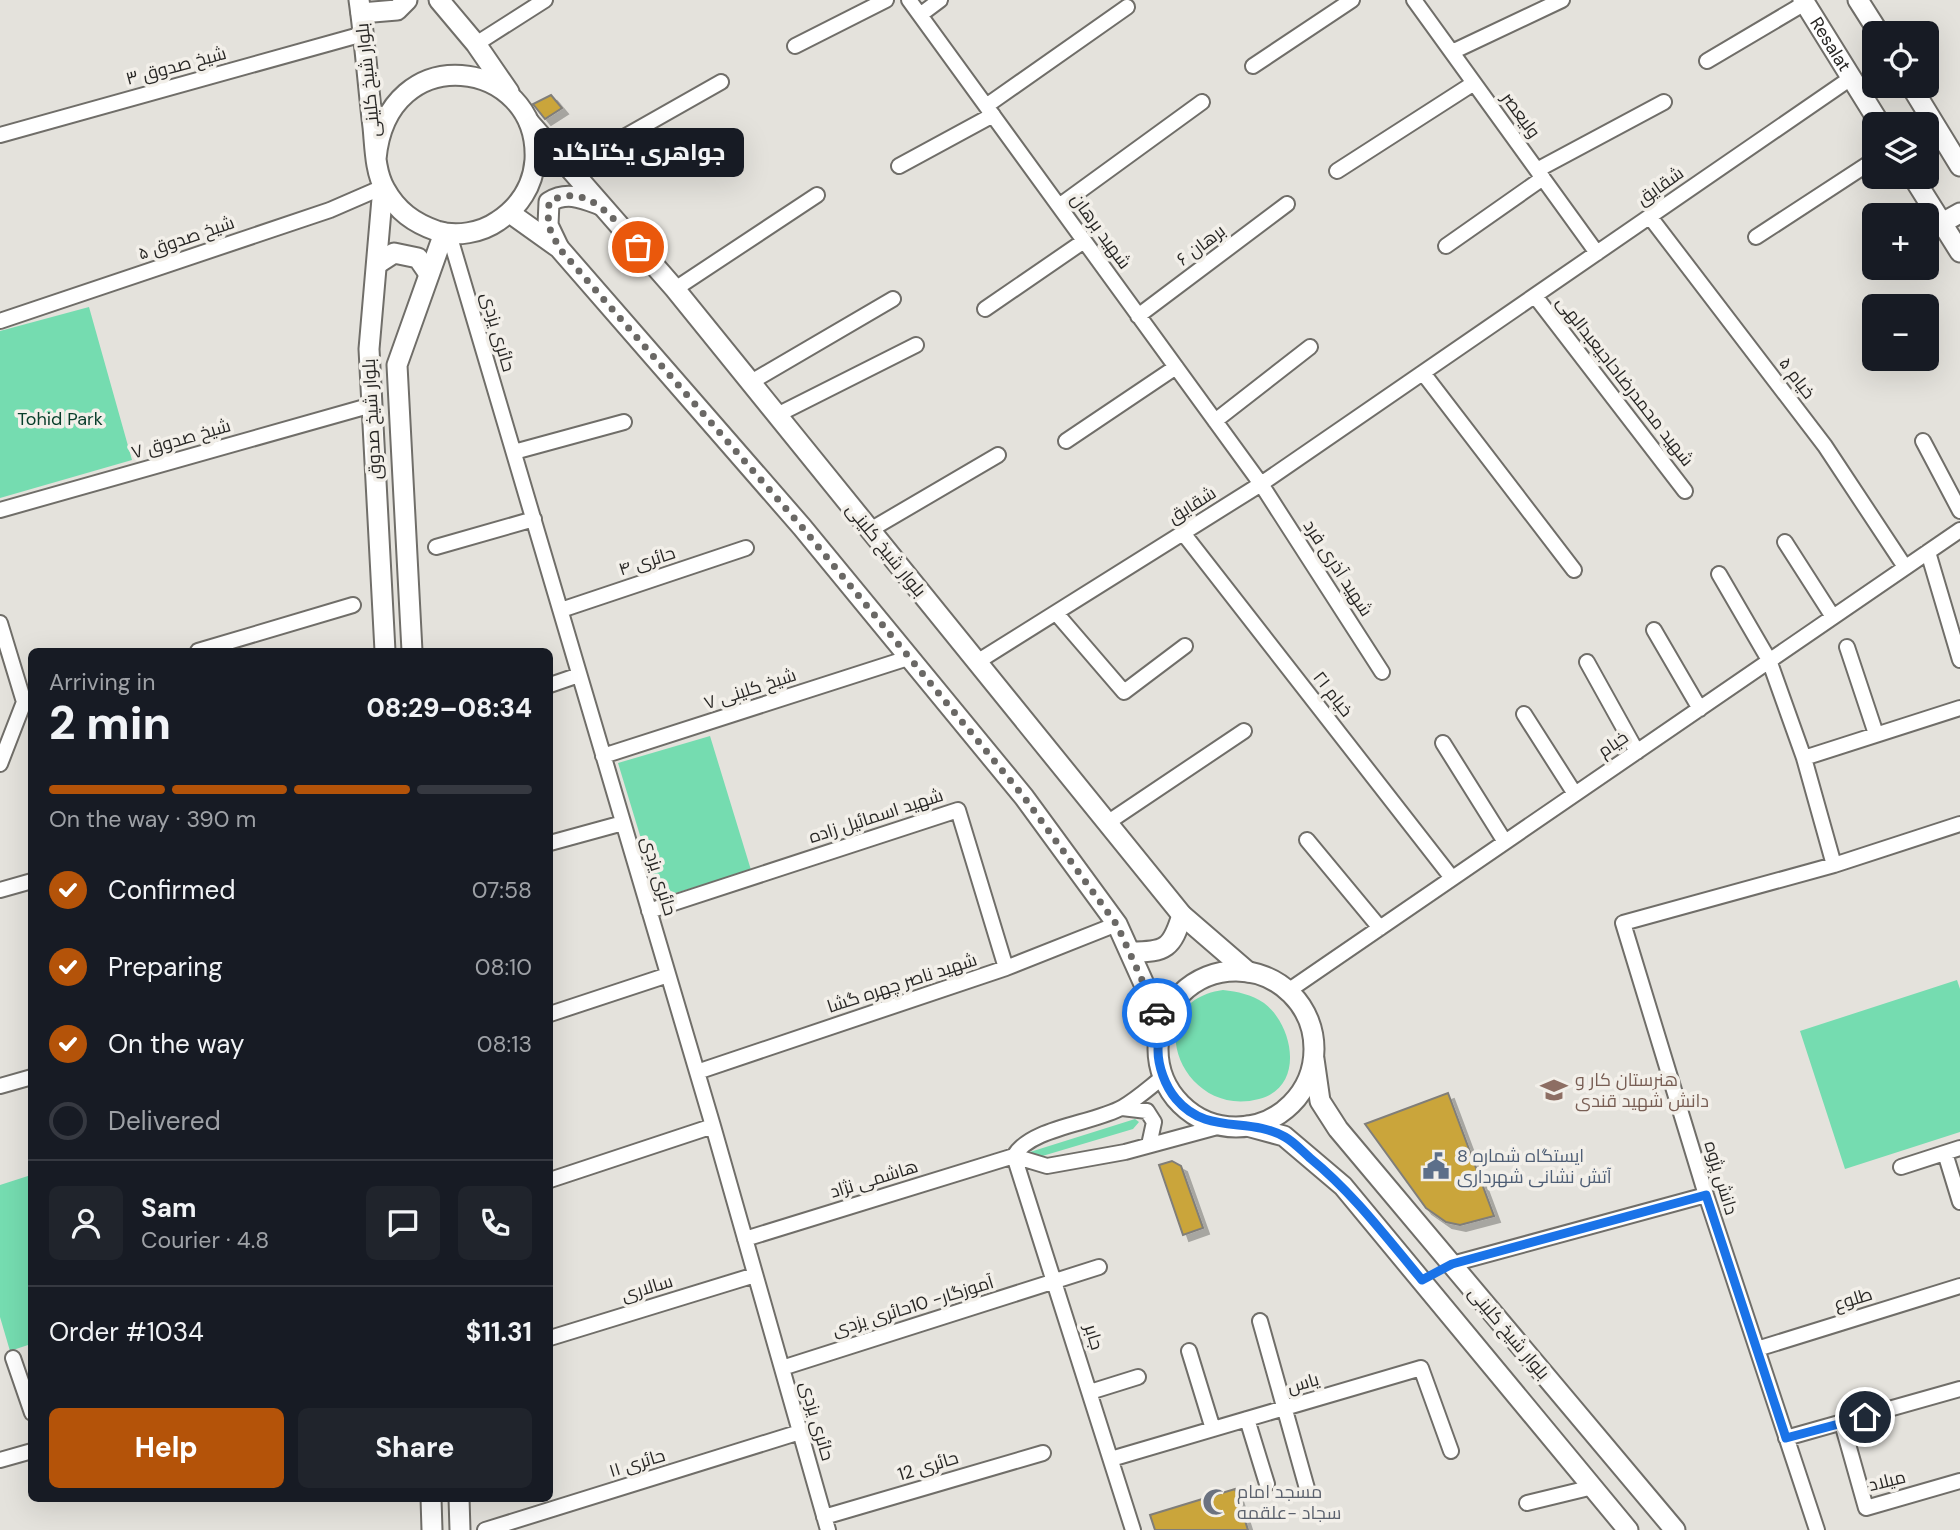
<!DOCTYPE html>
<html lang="en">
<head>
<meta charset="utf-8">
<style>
  :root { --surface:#171b24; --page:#20242c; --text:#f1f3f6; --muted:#9ea1a6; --line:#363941; --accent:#b45309 }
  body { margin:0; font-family:"DM Sans",Cairo,sans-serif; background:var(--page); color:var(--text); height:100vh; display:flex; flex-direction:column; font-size:26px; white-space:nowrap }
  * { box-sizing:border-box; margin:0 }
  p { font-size:23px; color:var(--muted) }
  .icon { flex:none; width:38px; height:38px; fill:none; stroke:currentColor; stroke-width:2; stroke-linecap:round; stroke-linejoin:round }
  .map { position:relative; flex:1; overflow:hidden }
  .sheet { position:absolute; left:28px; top:648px; width:525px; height:854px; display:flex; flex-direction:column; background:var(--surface); border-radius:10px; box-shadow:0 7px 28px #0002 }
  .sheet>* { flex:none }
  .controls { position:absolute; left:1862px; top:21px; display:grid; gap:14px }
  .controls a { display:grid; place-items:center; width:77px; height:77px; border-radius:10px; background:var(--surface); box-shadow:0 7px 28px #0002; font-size:35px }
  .pin { position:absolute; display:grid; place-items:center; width:60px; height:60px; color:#fff; margin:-30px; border:4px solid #fff; border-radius:50%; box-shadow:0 2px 7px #0007 }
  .courier { position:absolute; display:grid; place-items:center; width:70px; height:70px; margin:-35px; border:5px solid #1a73e8; border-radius:50%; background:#fff; color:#222; box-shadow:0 2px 9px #0007 }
  .bubble { position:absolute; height:49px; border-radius:10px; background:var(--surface); box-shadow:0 7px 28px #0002; font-size:23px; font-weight:800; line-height:49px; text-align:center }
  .headline em { font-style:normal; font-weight:800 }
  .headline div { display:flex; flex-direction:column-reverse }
  .headline { display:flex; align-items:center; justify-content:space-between; height:119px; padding:0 21px }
  h1 { font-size:46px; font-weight:800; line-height:52px }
  .bar { display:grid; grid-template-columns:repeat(4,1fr); gap:10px 7px; align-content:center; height:84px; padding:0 21px }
  .bar i { height:9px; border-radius:5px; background:var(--line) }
  .bar .selected { background:var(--accent) }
  .bar p { grid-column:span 4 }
  .line { display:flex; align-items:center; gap:18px; padding:0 21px; border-top:2px solid var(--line) }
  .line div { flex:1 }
  .round { display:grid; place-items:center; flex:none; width:74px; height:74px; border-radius:10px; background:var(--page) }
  ol { padding:0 21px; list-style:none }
  li { display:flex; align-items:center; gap:21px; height:77px }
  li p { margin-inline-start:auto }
  li .icon { padding:7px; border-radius:50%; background:var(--accent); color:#fff; stroke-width:4 }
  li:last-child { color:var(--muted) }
  li i { width:38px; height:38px; border:4px solid var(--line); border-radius:50% }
  .button { display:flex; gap:14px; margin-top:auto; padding:14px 21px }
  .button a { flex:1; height:80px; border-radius:10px; background:var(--accent); color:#fff; font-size:28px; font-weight:800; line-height:80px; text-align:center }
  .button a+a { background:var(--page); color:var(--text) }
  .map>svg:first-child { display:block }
</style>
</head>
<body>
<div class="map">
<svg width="1960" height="1530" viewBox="0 0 1960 1530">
  <defs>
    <filter id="shadow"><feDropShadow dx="6" dy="6" stdDeviation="0" flood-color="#0004"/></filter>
  </defs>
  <rect width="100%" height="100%" fill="#e4e2dc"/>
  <!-- green -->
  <path fill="#75dcb0" d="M89 307 132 460 0 498V331Z
    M710 736 751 870 659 898 618 763Z
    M1957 980 1960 989V1132L1845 1169 1800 1031Z
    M1223 990C1238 992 1251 994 1264 1003 1294 1026 1305 1087 1259 1099 1181 1120 1136 1002 1223 990Z
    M1135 1119 1139 1122 1133 1129 1029 1160 1026 1157 1030 1152Z
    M31 1175V1344L10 1351 0 1317V1185Z"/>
  <!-- building -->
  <path fill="#caa53a" stroke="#807e79" stroke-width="2" filter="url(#shadow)" d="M551 95 562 108 545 119 533 104Z
    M1448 1093 1494 1216 1460 1225 1446 1222 1426 1208 1365 1124Z
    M1172 1161 1181 1166 1203 1228 1183 1235 1159 1165Z
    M1235 1489 1248 1530H1155L1150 1515Z"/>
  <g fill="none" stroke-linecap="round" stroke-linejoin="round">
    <defs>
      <path id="street" d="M909 0 1261 484 1382 672
        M1414 0 1597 253
        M920 15 940 0
        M476 44 545 0
        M795 46 886 0
        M1452 52 1562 0
        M1707 61 1805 3
        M1253 66 1352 0
        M986 106 1127 7
        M0 135 363 34
        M899 166 993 115
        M571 167 721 82
        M1537 170 1664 102
        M1337 171 1474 83
        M1059 206 1202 102
        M1650 217 1825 446 1905 567
        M449 234 713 1126 828 1530
        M1756 237 1874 160
        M1446 246 1543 178
        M675 289 817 195
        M1535 296 1685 491
        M985 309 1084 241
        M1138 316 1287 204
        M0 321 330 210 383 187
        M1423 373 1574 570
        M751 382 893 299
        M777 415 916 345
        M1215 421 1310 347
        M1066 441 1176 367
        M1923 441 1960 511
        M514 452 624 422
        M0 510 372 405
        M870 530 998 455
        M1183 533 1452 878
        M1785 542 1833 617
        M436 547 534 519
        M1928 552 1960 660
        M1719 574 1769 660 1804 758 1834 865
        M561 610 746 548
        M1056 613 1124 692 1185 646
        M0 623 24 702 0 764
        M1654 630 1700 709
        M1847 647 1876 734
        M198 651 353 605
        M977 662 1261 484 1851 78
        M1587 662 1637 752
        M550 685 579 675
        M1524 714 1575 794
        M1443 743 1505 842
        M603 756 908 658
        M1804 758 1960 708
        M1107 823 1244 731
        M1307 840 1380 928
        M550 843 623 823
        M0 890 32 881
        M649 911 958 810 1006 968
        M1288 991 1960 530
        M550 1014 668 975
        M697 1072 1006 968 1117 924
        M0 1086 32 1077
        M1122 1108 1147 1111 1154 1122 1149 1145
        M1945 1153 1960 1202
        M1014 1156 1133 1530
        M1014 1156 1047 1166 1125 1152 1221 1126
        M1014 1156C1031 1127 1093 1124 1123 1107 1137 1099 1150 1087 1163 1077
        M1901 1167 1960 1148
        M550 1180 713 1126
        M745 1239 1014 1156
        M1452 1264 1706 1195
        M1260 1321 1308 1492
        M550 1338 755 1275
        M1757 1349 1960 1286
        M1189 1351 1213 1429
        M13 1358 32 1413
        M782 1368 1099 1267
        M1090 1392 1138 1377
        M1247 1419 1267 1484
        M1842 1423 1866 1508 1960 1481
        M1786 1438 1960 1389
        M1111 1459 1421 1368 1451 1451
        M0 1460 32 1451
        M1527 1503 1593 1487
        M824 1517 1043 1453
        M485 1530 800 1432
        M1817 1530 1706 1195 1623 923 1834 865 1960 824"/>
      <g id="secondary">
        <path d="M359 0C365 42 368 85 373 127 375 147 375 172 385 189 397 211 414 223 437 231 456 237 481 233 498 221 519 207 533 186 535 160 540 58 387 37 376 159"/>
        <path d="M439 0 476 44 509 92"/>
        <path id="s1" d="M1803 0 1880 124"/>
        <path d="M1858 0 1879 33"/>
        <path d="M361 13 397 10 407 0"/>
        <path d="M1911 86 1960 166"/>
        <path d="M529 122 675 289 1182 915 1248 972"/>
        <path d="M1913 177 1960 252"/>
        <path d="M383 187 369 349 385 651"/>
        <path d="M510 213 559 248 802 527 1024 797 1117 924 1162 1024"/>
        <path d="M1942 223 1960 213"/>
        <path d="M558 246 548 225 549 202C567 191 582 198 601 205"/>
        <path d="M377 264 394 253 418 258 429 274"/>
        <path d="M412 651 397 365 444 233"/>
        <path d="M1132 952C1166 952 1172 948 1182 915"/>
        <circle cx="1236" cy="1049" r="78"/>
        <path d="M1314 1059 1320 1101 1338 1129 1675 1530"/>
        <path d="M1247 1126 1284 1136 1343 1186 1628 1530"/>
        <path d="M431 1498 432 1530"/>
        <path d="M459 1498 460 1530"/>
      </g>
    </defs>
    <!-- street casing -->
    <use href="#street" stroke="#706e69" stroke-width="18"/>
    <!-- secondary casing -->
    <use href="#secondary" stroke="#706e69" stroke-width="23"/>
    <!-- street -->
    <use href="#street" stroke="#fff" stroke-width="14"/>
    <!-- secondary -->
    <use href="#secondary" stroke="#fff" stroke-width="19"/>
  </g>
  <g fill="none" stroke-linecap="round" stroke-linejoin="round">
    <!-- done -->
    <path stroke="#6a6865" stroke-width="7" stroke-dasharray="0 12.6" d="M638 247C616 221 587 180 549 202L548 225 559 248 802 527 1024 797 1117 925 1157 1013"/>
    <!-- route -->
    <path stroke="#1a73e8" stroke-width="9" d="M1157 1013C1163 1027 1158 1035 1158 1050 1158 1066 1165 1086 1176 1099 1207 1136 1249 1116 1285 1137 1294 1142 1302 1151 1310 1158 1353 1193 1386 1237 1422 1280L1452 1264 1706 1195 1786 1438 1865 1417"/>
  </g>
  <!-- icons -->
  <defs>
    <symbol id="school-bare" viewBox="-9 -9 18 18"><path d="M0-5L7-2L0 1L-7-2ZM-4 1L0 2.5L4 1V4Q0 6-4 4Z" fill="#8d6e63" stroke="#f2efe9" stroke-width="2.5" paint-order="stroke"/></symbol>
    <symbol id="civic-bare" viewBox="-9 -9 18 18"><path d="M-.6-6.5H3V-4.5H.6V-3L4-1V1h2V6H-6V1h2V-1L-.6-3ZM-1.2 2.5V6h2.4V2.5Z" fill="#5c6f8a" stroke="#f2efe9" stroke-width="2.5" paint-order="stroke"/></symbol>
    <symbol id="mosque-bare" viewBox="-9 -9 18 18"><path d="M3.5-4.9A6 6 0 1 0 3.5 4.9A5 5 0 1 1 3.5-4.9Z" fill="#6b7280" stroke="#f2efe9" stroke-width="2.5" paint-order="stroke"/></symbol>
  </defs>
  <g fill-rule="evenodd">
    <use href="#school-bare" x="1535" y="1071" width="38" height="38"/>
    <use href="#civic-bare" x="1417" y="1147" width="38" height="38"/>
    <use href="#mosque-bare" x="1197" y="1483" width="38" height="38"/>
  </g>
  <g text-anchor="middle" stroke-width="7" stroke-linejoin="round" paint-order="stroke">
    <!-- street labels -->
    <g font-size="18" fill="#282725" stroke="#f2efe9">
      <text dy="6" stroke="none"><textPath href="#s1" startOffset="52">Resalat</textPath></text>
      <text transform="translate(176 66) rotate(-15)" y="6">شیخ صدوق ۳</text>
      <text transform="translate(368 80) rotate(-96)" y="6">بلوار شیخ کلینی</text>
      <text transform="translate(1521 115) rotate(54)" y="6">ولیعصر</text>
      <text transform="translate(1660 186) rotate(-35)" y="6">شقایق</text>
      <text transform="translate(1101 231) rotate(54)" y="6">شهید برهان</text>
      <text transform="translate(186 238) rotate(-19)" y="6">شیخ صدوق ۵</text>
      <text transform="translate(1201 245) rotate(-37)" y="6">برهان ۶</text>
      <text transform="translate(498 332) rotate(74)" y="6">حائری یزدی</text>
      <text transform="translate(1797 378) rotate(53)" y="6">خیام ۵</text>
      <text transform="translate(1625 381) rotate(52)" y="6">شهید محمدرضاحاجیعبدالهی</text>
      <text transform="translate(372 419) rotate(-93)" y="6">بلوار شیخ صدوق</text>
      <text transform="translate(181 439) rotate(-16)" y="6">شیخ صدوق ۷</text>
      <text transform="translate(1192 505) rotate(-32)" y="6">شقایق</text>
      <text transform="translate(886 550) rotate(51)" y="6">بلوار شیخ کلینی</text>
      <text transform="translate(647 561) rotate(-18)" y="6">حائری ۴</text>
      <text transform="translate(1338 568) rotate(57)" y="6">شهید آذری فرد</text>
      <text transform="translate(750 689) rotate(-18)" y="6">شیخ کلینی ۷</text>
      <text transform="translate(1333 694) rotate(52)" y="6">خیام ۲۱</text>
      <text transform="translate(1613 744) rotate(-34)" y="6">خیام</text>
      <text transform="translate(876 816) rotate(-18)" y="6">شهید اسمائیل زاده</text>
      <text transform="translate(659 876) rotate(73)" y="6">حائری یزدی</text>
      <text transform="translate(902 983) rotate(-18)" y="6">شهید ناصر چهره گشا</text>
      <text transform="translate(1721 1178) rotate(73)" y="6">دانش پژوه</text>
      <text transform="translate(874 1179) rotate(-17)" y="6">هاشمی نژاد</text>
      <text transform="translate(647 1288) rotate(-17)" y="6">سالاری</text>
      <text transform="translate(1853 1299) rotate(-17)" y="6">طلوع</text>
      <text transform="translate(913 1306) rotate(-17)" y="6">آموزگار- 10حائری یزدی</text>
      <text transform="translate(1509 1333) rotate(50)" y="6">بلوار شیخ کلینی</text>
      <text transform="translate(1094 1337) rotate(73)" y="6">جابر</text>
      <text transform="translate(1303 1383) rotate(-16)" y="6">یاس</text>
      <text transform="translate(817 1421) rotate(74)" y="6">حائری یزدی</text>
      <text transform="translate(637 1463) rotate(-17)" y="6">حائری ۱۱</text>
      <text transform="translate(928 1466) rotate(-17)" y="6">حائری 12</text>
      <text transform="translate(1887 1481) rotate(-14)" y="6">میلاد</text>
    </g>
    <!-- park labels -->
    <g font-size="18" fill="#073d2a" stroke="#f2efe9">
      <text x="60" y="425">Tohid Park</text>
    </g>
    <!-- education labels -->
    <g font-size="18" fill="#785e54" stroke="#f2efe9" text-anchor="start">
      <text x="1575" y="1086">هنرستان کار و<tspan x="1575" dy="21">دانش شهید قندی</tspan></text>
    </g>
    <!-- service labels -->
    <g font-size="18" fill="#4e5e75" stroke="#f2efe9" text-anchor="start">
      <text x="1457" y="1162">ایستگاه شماره 8<tspan x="1457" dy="21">آتش نشانی شهرداری</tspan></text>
    </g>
    <!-- worship labels -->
    <g font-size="18" fill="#5b616d" stroke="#f2efe9" text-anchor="start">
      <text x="1237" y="1498">مسجد امام<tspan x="1237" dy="21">سجاد -علقمه</tspan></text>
    </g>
  </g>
</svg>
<div class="controls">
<a><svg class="icon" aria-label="locate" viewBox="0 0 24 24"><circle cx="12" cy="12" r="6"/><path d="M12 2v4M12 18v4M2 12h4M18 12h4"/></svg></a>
<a><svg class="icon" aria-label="layers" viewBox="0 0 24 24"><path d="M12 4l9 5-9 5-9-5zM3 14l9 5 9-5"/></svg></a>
<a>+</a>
<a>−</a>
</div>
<div class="pin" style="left:638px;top:247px;background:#ea580c"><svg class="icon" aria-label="bag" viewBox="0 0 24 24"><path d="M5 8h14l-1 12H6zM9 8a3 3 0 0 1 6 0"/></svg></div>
<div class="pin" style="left:1865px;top:1417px;background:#1f2937"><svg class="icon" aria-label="home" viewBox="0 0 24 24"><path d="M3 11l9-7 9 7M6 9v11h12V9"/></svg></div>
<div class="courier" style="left:1157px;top:1013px"><svg class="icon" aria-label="car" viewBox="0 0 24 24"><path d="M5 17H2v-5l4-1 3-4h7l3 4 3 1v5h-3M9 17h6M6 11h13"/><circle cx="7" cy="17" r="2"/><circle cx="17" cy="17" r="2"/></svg></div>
<div class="bubble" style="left:534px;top:128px;width:210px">جواهری یکتاگلد</div>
<section class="sheet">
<div class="headline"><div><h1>2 min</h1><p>Arriving in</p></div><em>08:29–08:34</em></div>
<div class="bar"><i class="selected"></i><i class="selected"></i><i class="selected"></i><i></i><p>On the way · 390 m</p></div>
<ol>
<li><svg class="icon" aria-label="check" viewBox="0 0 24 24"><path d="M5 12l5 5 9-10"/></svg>Confirmed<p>07:58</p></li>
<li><svg class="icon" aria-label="check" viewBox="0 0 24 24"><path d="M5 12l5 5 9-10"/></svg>Preparing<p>08:10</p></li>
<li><svg class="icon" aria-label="check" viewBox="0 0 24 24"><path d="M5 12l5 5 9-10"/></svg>On the way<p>08:13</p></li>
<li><i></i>Delivered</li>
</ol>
<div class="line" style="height:126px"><a class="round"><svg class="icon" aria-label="person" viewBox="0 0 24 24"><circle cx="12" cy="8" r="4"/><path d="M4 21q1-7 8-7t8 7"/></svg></a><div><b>Sam</b><p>Courier · 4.8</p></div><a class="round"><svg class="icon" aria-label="chat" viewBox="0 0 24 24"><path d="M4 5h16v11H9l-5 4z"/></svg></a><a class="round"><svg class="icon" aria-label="phone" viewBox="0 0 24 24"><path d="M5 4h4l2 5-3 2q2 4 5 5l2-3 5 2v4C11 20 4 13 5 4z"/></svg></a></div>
<div class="line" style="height:91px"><div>Order #1034</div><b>$11.31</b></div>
<div class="button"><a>Help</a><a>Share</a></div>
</section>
</div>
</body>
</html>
